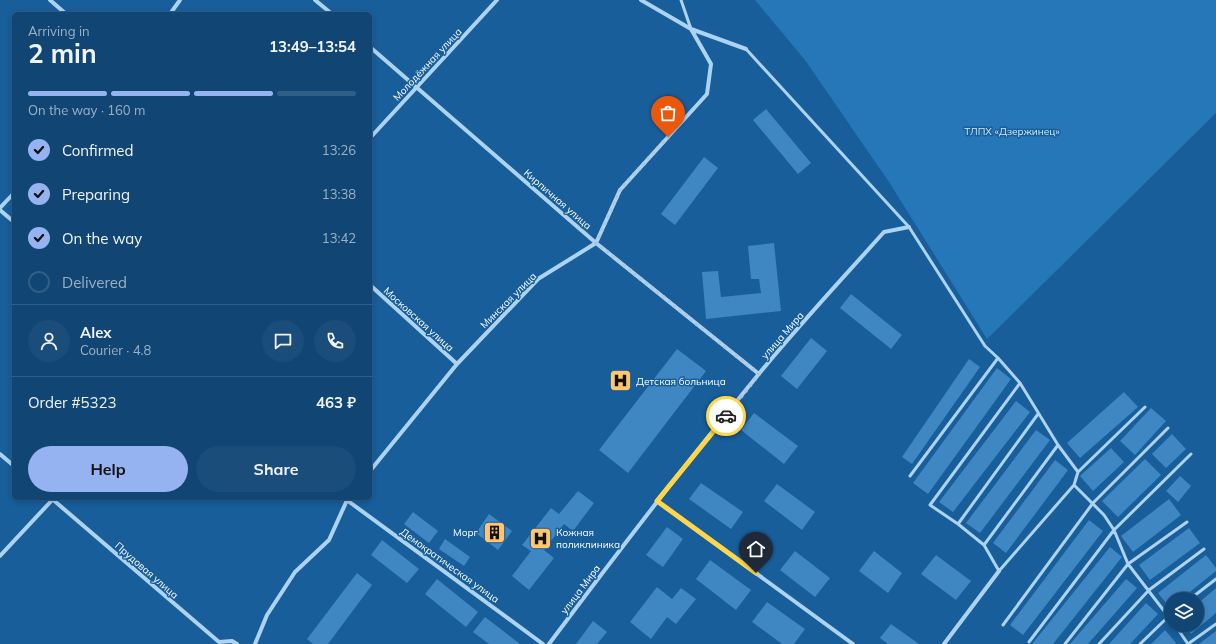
<!DOCTYPE html>
<html lang="en">
<head>
<meta charset="utf-8">
<style>
  :root { --surface:#114674; --page:#1a4d79; --text:#f1f3f6; --muted:#9cb1c5; --line:#305e86; --accent:#95b2f1 }
  body { margin:0; font-family:Mulish,sans-serif; background:var(--page); color:var(--text); height:100vh; display:flex; flex-direction:column; font-size:15px; white-space:nowrap }
  * { box-sizing:border-box; margin:0 }
  p { font-size:13px; color:var(--muted) }
  .icon { flex:none; width:22px; height:22px; fill:none; stroke:currentColor; stroke-width:2; stroke-linecap:round; stroke-linejoin:round }
  .map { position:relative; flex:1; overflow:hidden }
  .side { position:absolute; left:12px; top:12px; width:360px; height:488px; display:flex; flex-direction:column; background:var(--surface); border-radius:6px; box-shadow:0 2px 6px #0003,0 0 0 1px var(--line) }
  .side>* { flex:none }
  .controls { position:absolute; left:1164px; top:592px; display:grid; gap:8px }
  .controls a { display:grid; place-items:center; width:40px; height:40px; border-radius:50%; background:var(--surface); box-shadow:0 2px 6px #0003,0 0 0 1px var(--line); font-size:20px }
  .pin { position:absolute; display:grid; place-items:center; width:34px; height:34px; color:#fff; margin:-41px -17px; border-radius:50% 50% 50% 0; rotate:-45deg; box-shadow:0 0 4px #0007 }
  .pin .icon { rotate:45deg }
  .courier { position:absolute; display:grid; place-items:center; width:40px; height:40px; margin:-20px; border:3px solid #ffd54a; border-radius:50%; background:#fff; color:#222; box-shadow:0 1px 5px #0007 }
  .summary em { font-style:normal; font-weight:700 }
  .summary div { display:flex; flex-direction:column-reverse }
  .summary { display:flex; align-items:center; justify-content:space-between; height:68px; padding:0 16px }
  h1 { font-size:26px; font-weight:700; line-height:30px }
  .bar { display:grid; grid-template-columns:repeat(4,1fr); gap:6px 4px; align-content:center; height:48px; padding:0 16px }
  .bar i { height:5px; border-radius:3px; background:var(--line) }
  .bar .on { background:var(--accent) }
  .bar p { grid-column:span 4 }
  .line { display:flex; align-items:center; gap:10px; padding:0 16px; border-top:1px solid var(--line) }
  .line div { flex:1 }
  .round { display:grid; place-items:center; flex:none; width:42px; height:42px; border-radius:21px; background:var(--page) }
  ol { padding:0 16px; list-style:none }
  li { display:flex; align-items:center; gap:12px; height:44px }
  li p { margin-inline-start:auto }
  li .icon { padding:4px; border-radius:50%; background:var(--accent); color:#111; stroke-width:4 }
  li:last-child { color:var(--muted) }
  li i { width:22px; height:22px; border:2px solid var(--line); border-radius:50% }
  .button { display:flex; gap:8px; margin-top:auto; padding:8px 16px }
  .button a { flex:1; height:46px; border-radius:24px; background:var(--accent); color:#111; font-size:16px; font-weight:700; line-height:46px; text-align:center }
  .button a+a { background:var(--page); color:var(--text) }
  .map>svg:first-child { display:block }
</style>
</head>
<body>
<div class="map">
<svg width="1216" height="644" viewBox="0 0 1216 644">
  <rect width="100%" height="100%" fill="#175e9b"/>
  <!-- green -->
  <path fill="#2677b8" d="M755 0H1216V113L987 339 889 182 805 60Z"/>
  <!-- building -->
  <path fill="#3f87c2" d="M766 109 811 163 798 174 753 120Z
    M704 157 718 168 675 225 661 214Z
    M774 243 781 311 706 319 702 272 718 271 721 297 761 293 759 279H751L748 246Z
    M851 294 902 335 891 349 840 308Z
    M811 338 827 351 797 389 781 376Z
    M677 349 706 371 628 473 599 450Z
    M969 359 980 367 912 464 902 457Z
    M997 368 1011 379 928 494 913 483Z
    M1124 392 1138 407 1080 458 1067 443Z
    M1016 401 1030 412 953 512 939 502Z
    M1151 408 1166 421 1135 455 1120 441Z
    M754 413 798 446 784 464 741 430Z
    M1036 430 1050 440 980 533 966 523Z
    M1172 434 1186 449 1166 468 1152 454Z
    M1111 448 1124 462 1093 491 1080 476Z
    M1145 459 1161 475 1118 517 1102 501Z
    M1055 460 1068 470 1006 553 993 543Z
    M1180 476 1191 486 1178 502 1166 491Z
    M701 483 743 512 731 529 689 499Z
    M777 484 815 512 802 530 764 501Z
    M578 491 594 503 573 531 564 524 544 550 554 558 529 590 512 576 531 551 522 545 551 508 559 514Z
    M1169 499 1181 515 1133 552 1121 536Z
    M413 512 438 531 429 543 404 524Z
    M489 514 512 531 498 550 476 533Z
    M1089 520 1103 531 1023 635 1010 625Z
    M667 527 683 539 663 567 646 555Z
    M1189 528 1200 543 1150 580 1139 565Z
    M445 539 470 557 464 566 439 549Z
    M382 540 419 569 407 583 371 555Z
    M1110 547 1122 557 1053 644H1032Z
    M795 551 830 578 815 597 780 570Z
    M874 551 902 573 888 593 859 571Z
    M936 555 971 581 956 600 921 574Z
    M1206 555 1216 568V571L1181 599H1171L1170 608 1158 593Z
    M710 560 751 590 736 610 696 579Z
    M357 573 372 585 328 644H313L307 639Z
    M437 579 478 612 466 627 425 594Z
    M1126 579 1137 588 1088 644H1070Z
    M657 587 672 599 681 588 696 599 676 624 667 617 651 639 630 622Z
    M1216 588V613L1191 634 1183 625H1197V604Z
    M767 602 805 629 794 644H782L752 622Z
    M1146 603 1158 614 1130 644H1109Z
    M485 617 520 644H489L473 632Z
    M593 621 607 632 597 644H576Z
    M891 624 919 644H888L880 638Z
    M1165 630 1176 643 1175 644H1151Z
    M1216 631V644H1199Z"/>
  <g fill="none" stroke-linecap="round" stroke-linejoin="round">
    <!-- service -->
    <path stroke="#add3f2" stroke-width="3" d="M681 0 691 29
      M746 49 909 227 985 346 998 358 1020 383 1058 445 1078 472 1074 485 1104 515 1114 530 1128 564 1171 620
      M1020 383 930 505 958 524 984 545 999 571 1074 485
      M1078 472 1145 407
      M910 476 998 358
      M958 524 1038 414
      M984 545 1058 445
      M1190 599 1216 579
      M1003 625 1093 503 1168 428
      M1175 625 1188 644
      M1029 642 1114 530 1191 454
      M1065 644 1128 564 1187 522
      M1099 644 1149 590 1204 549
      M1140 644 1171 614
      M1188 644 1216 624"/>
    <!-- minor -->
    <path stroke="#add3f2" stroke-width="4" d="M50 0 66 14
      M315 0 332 14
      M641 0 691 29 746 49
      M170 14 180 0
      M370 47 596 243 759 374
      M370 138 497 0
      M0 208 14 193
      M0 210 14 222
      M370 285 457 364
      M0 454 14 466
      M370 471 457 364 538 279 596 243 620 190 707 94 711 64 691 29
      M51 498 219 642 232 641 237 644
      M344 498 543 644
      M657 501 853 644
      M0 556 54 498
      M255 644 267 615 295 572 329 540 348 498
      M549 644C617 553 686 463 758 375 798 326 842 279 884 232L909 227
      M944 644 999 571"/>
  </g>
  <g fill="none" stroke-linecap="round" stroke-linejoin="round">
    <!-- done -->
    <path stroke="#aec7dc" stroke-width="4" stroke-dasharray="0 7.2" d="M668 137 620 190 596 243 759 374 726 416"/>
    <!-- route -->
    <path stroke="#ffd54a" stroke-width="5" d="M726 416 657 501 756 573"/>
  </g>
  <!-- icons -->
  <defs>
    <symbol id="hospital-square" viewBox="-11 -11 22 22"><rect x="-9" y="-9" width="18" height="18" rx="4" fill="#ffc66e" stroke="#175e9b"/><path d="M-5-5h3v3.5h4V-5h3V5h-3V1.5h-4V5h-3Z" fill="#111"/></symbol>
    <symbol id="building-square" viewBox="-11 -11 22 22"><rect x="-9" y="-9" width="18" height="18" rx="4" fill="#ffc66e" stroke="#175e9b"/><path d="M-4-6H4V6H1V3H-1V6H-4ZM-2.5-4.3h1.7v1.8h-1.7ZM.8-4.3h1.7v1.8H.8ZM-2.5-1h1.7V.8h-1.7ZM.8-1h1.7V.8H.8Z" fill="#111"/></symbol>
  </defs>
  <g fill-rule="evenodd">
    <use href="#hospital-square" x="608" y="368" width="25" height="25"/>
    <use href="#building-square" x="482" y="520" width="25" height="25"/>
    <use href="#hospital-square" x="528" y="526" width="25" height="25"/>
  </g>
  <g text-anchor="middle" stroke-width="3" stroke-linejoin="round" paint-order="stroke">
    <!-- street labels -->
    <g font-size="10" fill="#fff" stroke="#175e9b">
      <text transform="translate(427 64) rotate(-47)" y="4">Молодёжная улица</text>
      <text transform="translate(558 199) rotate(41)" y="4">Кирпичная улица</text>
      <text transform="translate(508 300) rotate(-45)" y="4">Минская улица</text>
      <text transform="translate(419 319) rotate(42)" y="4">Московская улица</text>
      <text transform="translate(782 335) rotate(-49)" y="4">улица Мира</text>
      <text transform="translate(450 565) rotate(36)" y="4">Демократическая улица</text>
      <text transform="translate(147 570) rotate(41)" y="4">Прудовая улица</text>
      <text transform="translate(580 589) rotate(-53)" y="4">улица Мира</text>
    </g>
    <!-- park labels -->
    <g font-size="10" fill="#d5ebfc" stroke="#175e9b">
      <text x="1012" y="135">ТЛПХ «Дзержинец»</text>
    </g>
    <!-- poi labels -->
    <g font-size="10" fill="#fff" stroke="#175e9b" text-anchor="start">
      <text x="636" y="385">Детская больница</text>
      <text x="478" y="536" text-anchor="end">Морг</text>
      <text x="556" y="536">Кожная<tspan x="556" dy="12">поликлиника</tspan></text>
    </g>
  </g>
</svg>
<div class="controls">
<a><svg class="icon" aria-label="layers" viewBox="0 0 24 24"><path d="M12 4l9 5-9 5-9-5zM3 14l9 5 9-5"/></svg></a>
</div>
<div class="pin" style="left:668px;top:137px;background:#ea580c"><svg class="icon" aria-label="bag" viewBox="0 0 24 24"><path d="M5 8h14l-1 12H6zM9 8a3 3 0 0 1 6 0"/></svg></div>
<div class="pin" style="left:756px;top:573px;background:#1f2937"><svg class="icon" aria-label="home" viewBox="0 0 24 24"><path d="M3 11l9-7 9 7M6 9v11h12V9"/></svg></div>
<div class="courier" style="left:726px;top:416px"><svg class="icon" aria-label="car" viewBox="0 0 24 24"><path d="M5 17H2v-5l4-1 3-4h7l3 4 3 1v5h-3M9 17h6M6 11h13"/><circle cx="7" cy="17" r="2"/><circle cx="17" cy="17" r="2"/></svg></div>
<section class="side">
<div class="summary"><div><h1>2 min</h1><p>Arriving in</p></div><em>13:49–13:54</em></div>
<div class="bar"><i class="on"></i><i class="on"></i><i class="on"></i><i></i><p>On the way · 160 m</p></div>
<ol>
<li><svg class="icon" aria-label="check" viewBox="0 0 24 24"><path d="M5 12l5 5 9-10"/></svg>Confirmed<p>13:26</p></li>
<li><svg class="icon" aria-label="check" viewBox="0 0 24 24"><path d="M5 12l5 5 9-10"/></svg>Preparing<p>13:38</p></li>
<li><svg class="icon" aria-label="check" viewBox="0 0 24 24"><path d="M5 12l5 5 9-10"/></svg>On the way<p>13:42</p></li>
<li><i></i>Delivered</li>
</ol>
<div class="line" style="height:72px"><a class="round"><svg class="icon" aria-label="person" viewBox="0 0 24 24"><circle cx="12" cy="8" r="4"/><path d="M4 21q1-7 8-7t8 7"/></svg></a><div><b>Alex</b><p>Courier · 4.8</p></div><a class="round"><svg class="icon" aria-label="chat" viewBox="0 0 24 24"><path d="M4 5h16v11H9l-5 4z"/></svg></a><a class="round"><svg class="icon" aria-label="phone" viewBox="0 0 24 24"><path d="M5 4h4l2 5-3 2q2 4 5 5l2-3 5 2v4C11 20 4 13 5 4z"/></svg></a></div>
<div class="line" style="height:52px"><div>Order #5323</div><b>463 ₽</b></div>
<div class="button"><a>Help</a><a>Share</a></div>
</section>
</div>
</body>
</html>
